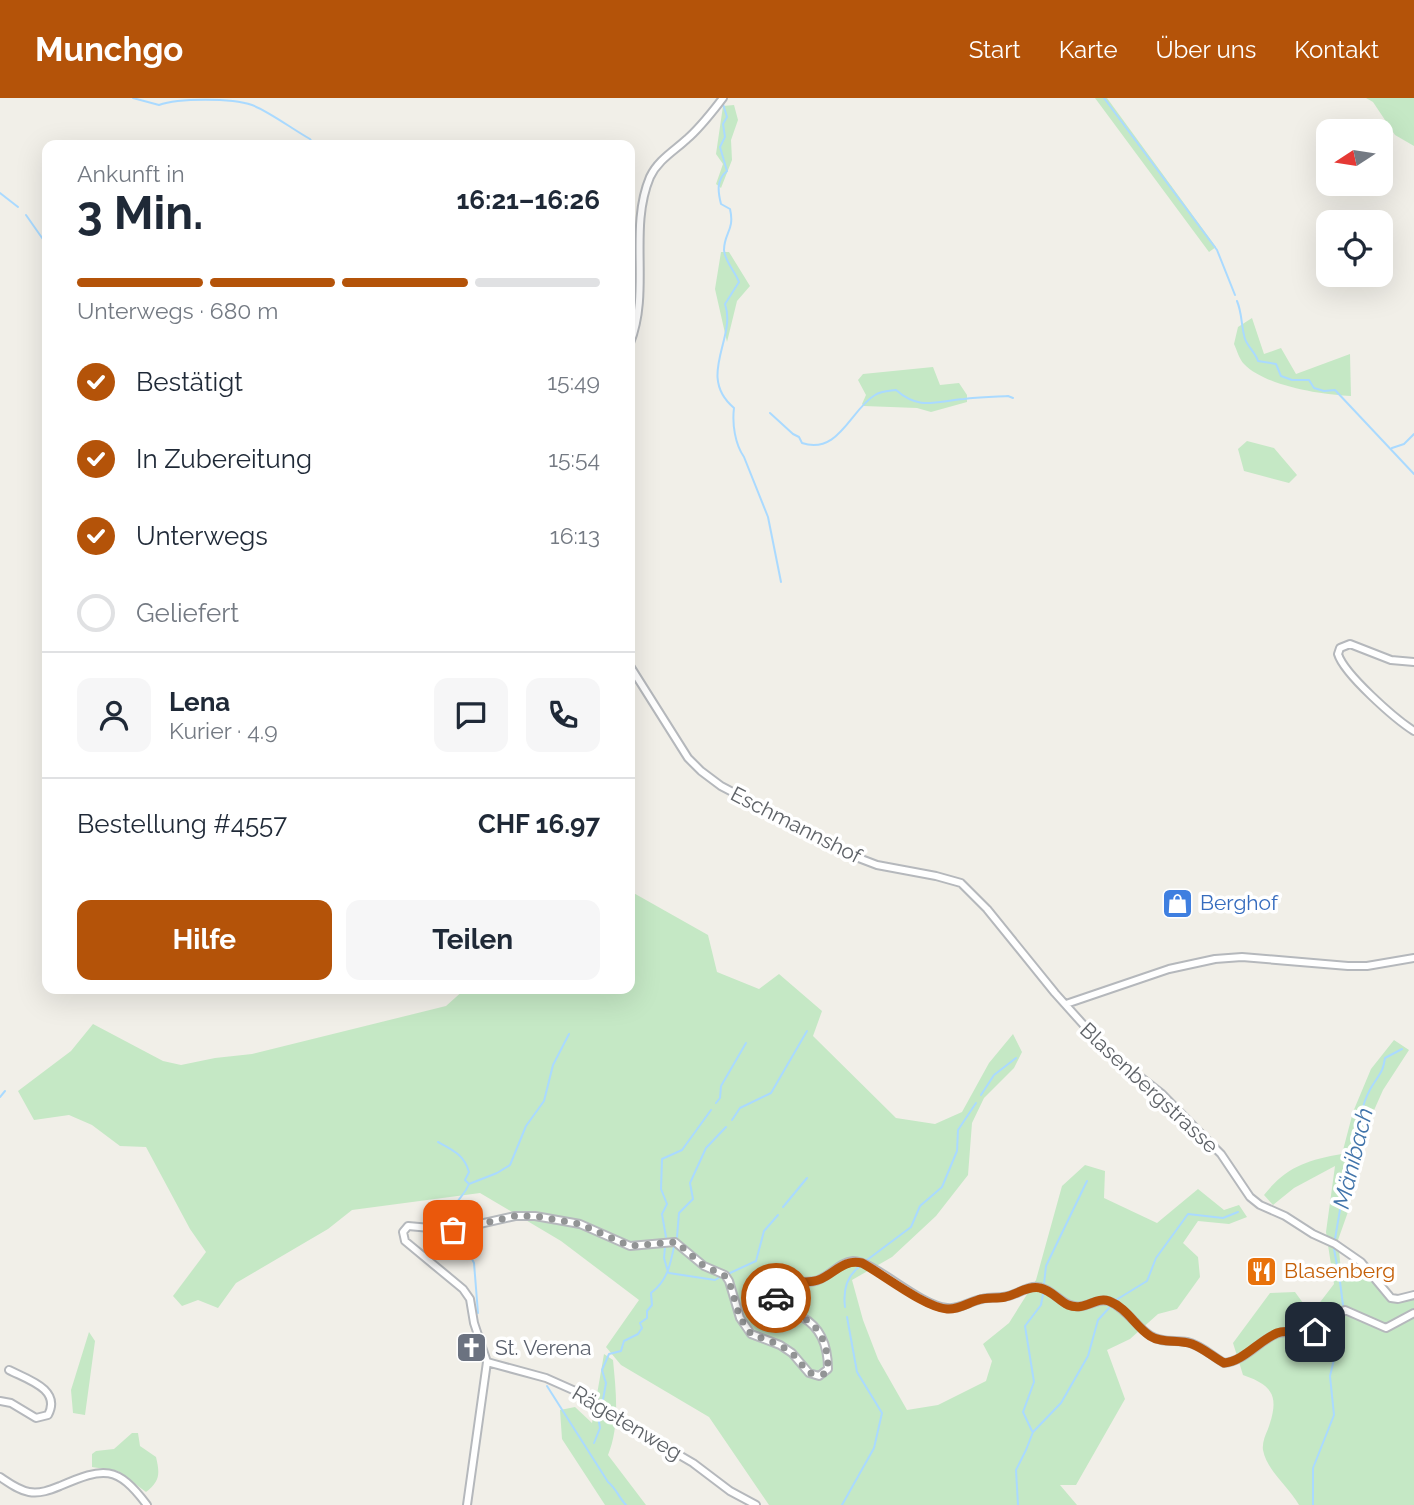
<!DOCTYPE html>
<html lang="de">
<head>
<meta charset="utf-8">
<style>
  :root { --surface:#fff; --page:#f6f6f7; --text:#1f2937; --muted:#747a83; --line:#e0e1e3; --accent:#b45309 }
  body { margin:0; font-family:Raleway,sans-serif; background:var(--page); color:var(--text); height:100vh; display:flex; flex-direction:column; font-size:26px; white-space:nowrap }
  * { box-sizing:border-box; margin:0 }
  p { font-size:23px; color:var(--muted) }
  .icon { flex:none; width:38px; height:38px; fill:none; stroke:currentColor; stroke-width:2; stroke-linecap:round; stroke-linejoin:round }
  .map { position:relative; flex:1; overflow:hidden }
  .details { position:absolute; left:42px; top:42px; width:593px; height:854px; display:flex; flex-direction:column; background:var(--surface); border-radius:14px; box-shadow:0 7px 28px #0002 }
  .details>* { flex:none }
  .needle { width:46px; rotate:258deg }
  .controls { position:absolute; left:1316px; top:21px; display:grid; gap:14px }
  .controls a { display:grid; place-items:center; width:77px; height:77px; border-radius:14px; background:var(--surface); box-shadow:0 7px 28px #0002; font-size:35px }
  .pin { position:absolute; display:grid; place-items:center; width:60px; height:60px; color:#fff; margin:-30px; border-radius:14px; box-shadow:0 4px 10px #0006 }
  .courier { position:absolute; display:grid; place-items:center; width:70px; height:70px; margin:-35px; border:5px solid #b45309; border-radius:50%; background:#fff; color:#222; box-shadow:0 2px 9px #0007 }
  .head em { font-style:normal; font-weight:700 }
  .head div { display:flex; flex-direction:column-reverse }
  .head { display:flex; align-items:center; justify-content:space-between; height:119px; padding:0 35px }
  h1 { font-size:46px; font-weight:700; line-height:52px }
  .bar { display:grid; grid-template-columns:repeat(4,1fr); gap:10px 7px; align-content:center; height:84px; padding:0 35px }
  .bar i { height:9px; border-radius:5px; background:var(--line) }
  .bar .selected { background:var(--accent) }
  .bar p { grid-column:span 4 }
  .line { display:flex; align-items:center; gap:18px; padding:0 35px; border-top:2px solid var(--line) }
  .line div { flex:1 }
  .round { display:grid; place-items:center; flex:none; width:74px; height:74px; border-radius:14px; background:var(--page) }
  ol { padding:0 35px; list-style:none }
  li { display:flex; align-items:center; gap:21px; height:77px }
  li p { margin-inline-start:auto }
  li .icon { padding:7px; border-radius:50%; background:var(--accent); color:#fff; stroke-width:4 }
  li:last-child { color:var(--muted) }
  li i { width:38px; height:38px; border:4px solid var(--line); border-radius:50% }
  .button { display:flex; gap:14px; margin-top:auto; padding:14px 35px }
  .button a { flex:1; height:80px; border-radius:14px; background:var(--accent); color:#fff; font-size:28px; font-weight:700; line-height:80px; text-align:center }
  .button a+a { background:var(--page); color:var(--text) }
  header { display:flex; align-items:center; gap:42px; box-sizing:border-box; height:98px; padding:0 35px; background:var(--accent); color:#fff }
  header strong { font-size:33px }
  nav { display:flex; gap:38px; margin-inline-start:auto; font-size:24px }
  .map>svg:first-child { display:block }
</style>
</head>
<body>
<header>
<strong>Munchgo</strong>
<nav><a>Start</a><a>Karte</a><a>Über uns</a><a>Kontakt</a></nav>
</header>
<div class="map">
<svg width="1414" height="1407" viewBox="0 0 1414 1407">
  <rect width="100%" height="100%" fill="#f1efe8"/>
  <!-- green -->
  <path fill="#c5e8c5" d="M1095 0H1107L1216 149 1209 154Z
    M1366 0H1414V48L1395 37 1373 4Z
    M734 7 738 22 731 42 732 62 721 90 716 86 723 66 716 56 723 8Z
    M721 154H729L750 188 737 203 727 244 715 191Z
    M1252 220 1264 256 1281 250 1296 276 1350 256 1351 298C1322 297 1265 288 1244 266 1239 261 1237 252 1234 246L1238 229Z
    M933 269 940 287 959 285 967 297V304L931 314 917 310 864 308 862 306 866 297 858 282 863 276Z
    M1247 343 1274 350 1297 377 1289 385 1244 373 1238 351Z
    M630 793 708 837 717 874 759 891 779 876 822 913 813 938 896 1020 935 1026 962 1014 989 965 1013 936 1022 954 1014 970 984 1000 972 1025 968 1077 936 1118 892 1159 852 1182 863 1222 878 1261 907 1312 938 1307 986 1283 992 1263 983 1246 1009 1225 1036 1182 1062 1088 1085 1067 1105 1073 1104 1100 1157 1125 1198 1091 1224 1112 1239 1107 1247 1119 1229 1126 1198 1123 1183 1145 1198 1159 1200 1179 1177 1211 1158 1216 1130 1241 1107 1252 1125 1301 1076 1387H1060L1077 1407H769L709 1319 621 1267 606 1249 639 1202 561 1143 480 1095 352 1112 328 1131 236 1185 218 1210 198 1202 182 1208 173 1198 206 1154 190 1131 146 1049 120 1048 92 1027 69 1017 34 1022 18 993 71 953 93 926 163 963 181 967 215 960 252 956 446 908 465 891H630Z
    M1394 942 1409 952 1383 992 1363 1037 1351 1080 1349 1111 1338 1142 1341 1173C1378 1171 1367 1183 1390 1203L1399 1204 1414 1199V1213C1392 1224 1382 1235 1361 1215L1358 1220 1384 1233 1414 1217V1407H1299C1289 1389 1267 1373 1263 1352 1262 1345 1265 1338 1268 1331 1279 1300 1275 1288 1243 1277L1233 1245 1270 1195 1295 1194 1311 1216 1334 1186 1326 1134 1335 1068 1294 1090 1273 1107 1264 1097C1286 1069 1307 1062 1342 1056L1353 1014 1371 971Z
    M89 1234 95 1243 85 1317 73 1315 71 1292Z
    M604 1256 613 1262C616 1293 620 1328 608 1357L646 1407H605L562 1341 560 1312 575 1309 592 1325Z
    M132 1335H138L140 1348 156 1359C160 1376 160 1383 146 1394L118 1373 92 1369V1356L96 1353 114 1351Z"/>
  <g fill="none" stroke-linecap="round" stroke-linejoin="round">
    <!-- stream -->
    <path stroke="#aadaff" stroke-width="2" d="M133 0 159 7C178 0 232 0 252 7 270 14 292 31 310 41L314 47
      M1104 0 1217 152 1235 197
      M723 6 727 19 723 26 725 39 720 49 727 73C716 82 718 94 721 106L730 111C735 132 724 135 724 152 725 164 735 173 739 184L725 206C737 240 696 278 734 310 732 326 735 346 744 359L768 419 781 484
      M0 95 18 109
      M26 117 47 147
      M1237 203C1242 215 1241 225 1244 237 1245 247 1255 253 1258 263L1276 266 1281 278 1292 282H1309L1314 290 1324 293 1335 292 1414 376
      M770 315 793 336 799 339 802 345C839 357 850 312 875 297 881 293 889 293 896 292 920 313 936 303 964 301 979 299 994 299 1008 298L1013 300
      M1392 350 1404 346 1414 336
      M981 997 994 977 1016 960
      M0 999 5 993
      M716 1005 720 1000 721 988 746 945
      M732 1022 740 1010 771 995 807 933
      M438 1044C453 1052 464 1057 469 1074L465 1082 468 1085
      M783 1109 807 1080
      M458 1126 453 1119C455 1099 463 1101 469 1086L497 1075 510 1067 526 1028 544 1003 553 967 569 936
      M460 1137 474 1165 478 1215
      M666 1139 662 1116 667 1106 661 1091 662 1061 682 1052 711 1012
      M677 1139 679 1115 693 1101 690 1085 706 1050 726 1029
      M1335 1141 1349 1059 1359 1049C1358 1027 1361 1004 1374 985 1381 974 1383 973 1385 960L1402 951
      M665 1149 664 1160 668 1174
      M1334 1151 1337 1167
      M867 1162 911 1129 920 1108 942 1089 957 1053 958 1032 976 1005
      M669 1175 715 1182 720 1179
      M730 1175 756 1163 764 1133 778 1117
      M1339 1176 1343 1207
      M1044 1186 1046 1168 1087 1083
      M1116 1202 1147 1183 1156 1160 1188 1116 1223 1120 1238 1114
      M845 1209C843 1193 846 1179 859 1169
      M547 1288 608 1384C616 1390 619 1400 626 1407
      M1032 1333 1023 1314 1034 1284 1025 1228 1041 1207 1043 1196
      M594 1345 600 1330 599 1324 606 1285 602 1272 609 1256 621 1253 624 1243 638 1236 642 1230 640 1225 647 1220V1213L652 1207 651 1195C667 1183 670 1168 674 1149
      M842 1407 874 1350 882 1315 857 1274 847 1219
      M1018 1407 1016 1372 1026 1352 1033 1334 1061 1305 1088 1258 1098 1222 1109 1210
      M1313 1407V1370L1334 1317 1330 1278 1344 1220"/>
    <defs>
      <path id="minor" d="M630 245C651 193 628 131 650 79 658 62 674 53 687 41 701 29 712 14 723 0
        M1414 564 1391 562 1350 546 1340 550 1338 556C1344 576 1395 621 1414 633
        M630 568 688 660 701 673 721 688 856 759 877 767 936 778 961 785 987 811 1055 895 1107 953 1162 996 1209 1044 1221 1056 1250 1099 1260 1107 1285 1118 1313 1136 1335 1146 1361 1164 1391 1200 1398 1201 1414 1197
        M1066 906 1169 871 1215 861 1242 859 1348 868H1367L1414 860
        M487 1264 546 1280 582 1296 657 1344 693 1365 730 1393 756 1407
        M0 1303 11 1305 36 1320 48 1317C62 1291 26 1281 9 1272
        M0 1379C9 1385 18 1392 29 1394 40 1396 50 1392 60 1388 104 1369 117 1367 147 1407
        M467 1407 487 1264 474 1225 470 1201 463 1191 405 1143 403 1134 408 1128 453 1132 515 1118H535L580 1126 630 1148 675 1144 704 1168 725 1177 729 1183 740 1220 751 1236 780 1247 792 1255 809 1275 819 1278 828 1271C828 1250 822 1230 802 1219 791 1213 781 1213 776 1200 783 1179 799 1186 815 1183 829 1180 839 1164 853 1163 873 1162 918 1207 947 1210 960 1212 969 1203 982 1201 989 1199 996 1200 1003 1199 1013 1198 1023 1191 1033 1189 1048 1187 1058 1203 1070 1207 1085 1213 1097 1198 1111 1204 1129 1213 1137 1230 1151 1238 1162 1245 1175 1242 1187 1244 1201 1247 1212 1258 1224 1265 1244 1263 1258 1244 1276 1236 1289 1230 1301 1240 1314 1234 1326 1228 1332 1217 1345 1212L1386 1230 1414 1215"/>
    </defs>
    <!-- minor casing -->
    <use href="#minor" stroke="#b5b8bc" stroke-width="10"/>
    <!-- minor -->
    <use href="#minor" stroke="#fff" stroke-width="6"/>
  </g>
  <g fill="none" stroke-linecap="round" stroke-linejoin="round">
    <!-- done -->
    <path stroke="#929495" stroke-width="7" stroke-dasharray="0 12.6" d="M453 1132 515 1118H535L580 1126 630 1148 676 1144 704 1168 724 1177 729 1183 740 1220 751 1236 780 1247 792 1255 809 1275 824 1276 828 1271C828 1249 822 1230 802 1219 791 1213 780 1213 776 1200"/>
    <!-- route -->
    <path stroke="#b45309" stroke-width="9" d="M776 1200 778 1194 787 1185C798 1183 810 1186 821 1181 836 1174 844 1161 862 1165 884 1177 924 1209 947 1211 958 1212 968 1205 978 1202 986 1199 996 1201 1005 1199 1016 1197 1028 1187 1040 1190 1051 1192 1058 1202 1068 1207 1085 1214 1095 1198 1109 1203 1127 1210 1135 1228 1150 1238 1162 1246 1178 1241 1192 1246 1203 1250 1213 1259 1224 1265 1244 1263 1258 1243 1277 1235 1289 1230 1301 1238 1315 1234"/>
  </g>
  <!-- icons -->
  <defs>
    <symbol id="shop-square" viewBox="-11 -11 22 22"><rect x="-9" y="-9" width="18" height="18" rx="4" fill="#3f7fe0" stroke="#fff"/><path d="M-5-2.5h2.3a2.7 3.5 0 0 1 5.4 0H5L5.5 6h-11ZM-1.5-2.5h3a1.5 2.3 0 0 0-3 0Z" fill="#fff"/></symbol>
    <symbol id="restaurant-square" viewBox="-11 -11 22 22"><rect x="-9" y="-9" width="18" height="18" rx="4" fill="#e8710a" stroke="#fff"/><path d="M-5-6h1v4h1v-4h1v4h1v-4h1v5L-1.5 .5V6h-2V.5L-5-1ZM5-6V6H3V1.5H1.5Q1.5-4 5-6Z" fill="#fff"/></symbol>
    <symbol id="church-square" viewBox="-11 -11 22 22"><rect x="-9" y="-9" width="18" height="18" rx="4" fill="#6b7280" stroke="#fff"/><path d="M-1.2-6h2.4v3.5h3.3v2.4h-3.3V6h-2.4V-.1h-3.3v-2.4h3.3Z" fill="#fff"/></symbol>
  </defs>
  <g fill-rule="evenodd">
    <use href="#shop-square" x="1160" y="788" width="35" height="35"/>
    <use href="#restaurant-square" x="1244" y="1156" width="35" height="35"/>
    <use href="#church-square" x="454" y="1232" width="35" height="35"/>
  </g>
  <g text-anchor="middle" stroke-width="7" stroke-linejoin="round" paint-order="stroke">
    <!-- street labels -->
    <g font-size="21" fill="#5f6368" stroke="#fff">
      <text transform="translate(796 727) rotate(27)" y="7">Eschmannshof</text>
      <text transform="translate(1149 990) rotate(43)" y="7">Blasenbergstrasse</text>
      <text transform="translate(627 1325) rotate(31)" y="7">Rägetenweg</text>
    </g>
    <!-- shop labels -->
    <g font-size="21" fill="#366cbe" stroke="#fff" text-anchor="start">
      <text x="1200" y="812">Berghof</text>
    </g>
    <!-- food labels -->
    <g font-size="21" fill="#c56008" stroke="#fff" text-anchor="start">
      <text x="1284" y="1180">Blasenberg</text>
    </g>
    <!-- worship labels -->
    <g font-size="21" fill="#5b616d" stroke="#fff" text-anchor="start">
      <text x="495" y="1257">St. Verena</text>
    </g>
    <!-- water labels -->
    <g font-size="23" font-style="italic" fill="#4174aa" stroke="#fff">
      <text transform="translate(1353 1060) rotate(-76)" y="8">Mänibach</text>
    </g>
  </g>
</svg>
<div class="controls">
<a><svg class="needle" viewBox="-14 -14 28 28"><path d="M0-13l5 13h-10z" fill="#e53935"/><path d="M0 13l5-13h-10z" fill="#747a83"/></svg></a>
<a><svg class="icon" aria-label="locate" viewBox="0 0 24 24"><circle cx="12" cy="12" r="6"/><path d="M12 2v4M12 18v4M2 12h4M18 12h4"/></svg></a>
</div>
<div class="pin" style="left:453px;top:1132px;background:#ea580c"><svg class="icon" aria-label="bag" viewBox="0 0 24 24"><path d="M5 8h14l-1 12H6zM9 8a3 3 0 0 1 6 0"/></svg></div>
<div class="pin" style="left:1315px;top:1234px;background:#1f2937"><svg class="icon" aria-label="home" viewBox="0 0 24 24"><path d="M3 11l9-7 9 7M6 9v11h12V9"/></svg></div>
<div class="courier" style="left:776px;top:1200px"><svg class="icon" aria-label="car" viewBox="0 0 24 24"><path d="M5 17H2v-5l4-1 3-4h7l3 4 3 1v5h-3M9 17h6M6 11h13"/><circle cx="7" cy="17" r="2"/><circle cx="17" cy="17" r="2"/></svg></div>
<section class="details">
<div class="head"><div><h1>3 Min.</h1><p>Ankunft in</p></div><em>16:21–16:26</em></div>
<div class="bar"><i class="selected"></i><i class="selected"></i><i class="selected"></i><i></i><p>Unterwegs · 680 m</p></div>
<ol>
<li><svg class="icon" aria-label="check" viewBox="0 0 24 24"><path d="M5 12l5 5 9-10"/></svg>Bestätigt<p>15:49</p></li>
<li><svg class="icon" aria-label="check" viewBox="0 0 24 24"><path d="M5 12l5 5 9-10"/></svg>In Zubereitung<p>15:54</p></li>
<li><svg class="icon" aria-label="check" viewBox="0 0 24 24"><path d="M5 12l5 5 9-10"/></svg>Unterwegs<p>16:13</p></li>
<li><i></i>Geliefert</li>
</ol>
<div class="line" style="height:126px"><a class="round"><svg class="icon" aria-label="person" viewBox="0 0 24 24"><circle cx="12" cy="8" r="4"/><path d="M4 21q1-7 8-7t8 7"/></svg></a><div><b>Lena</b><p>Kurier · 4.9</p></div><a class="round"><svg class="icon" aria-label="chat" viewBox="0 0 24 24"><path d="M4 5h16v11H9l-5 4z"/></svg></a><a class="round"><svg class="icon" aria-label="phone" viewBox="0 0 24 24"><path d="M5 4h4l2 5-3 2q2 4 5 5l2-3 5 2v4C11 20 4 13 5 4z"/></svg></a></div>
<div class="line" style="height:91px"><div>Bestellung #4557</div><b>CHF 16.97</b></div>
<div class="button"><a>Hilfe</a><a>Teilen</a></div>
</section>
</div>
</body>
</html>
